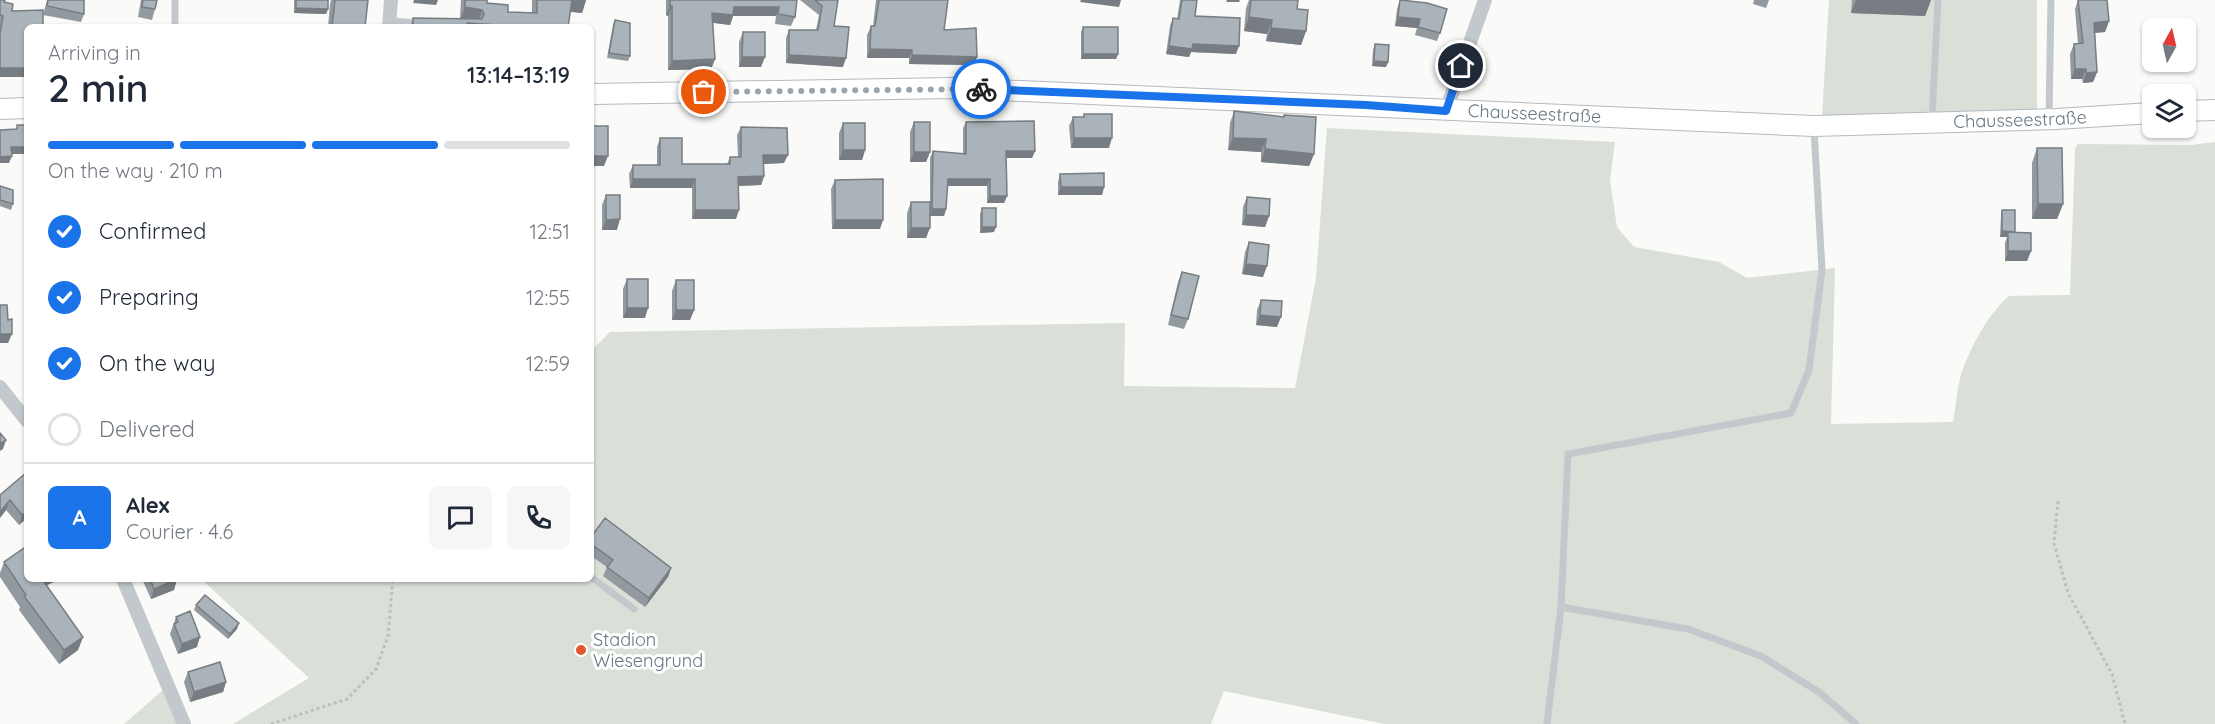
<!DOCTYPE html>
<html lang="en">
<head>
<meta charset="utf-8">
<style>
  :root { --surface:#fff; --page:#f6f6f7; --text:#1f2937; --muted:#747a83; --line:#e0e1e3; --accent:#1a73e8 }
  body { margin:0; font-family:Quicksand,sans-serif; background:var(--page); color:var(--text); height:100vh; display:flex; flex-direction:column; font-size:22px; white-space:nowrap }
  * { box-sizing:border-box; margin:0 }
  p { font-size:20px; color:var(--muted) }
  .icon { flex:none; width:33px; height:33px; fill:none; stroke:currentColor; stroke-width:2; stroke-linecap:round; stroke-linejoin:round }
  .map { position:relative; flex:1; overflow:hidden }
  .details { position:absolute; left:24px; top:24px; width:570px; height:558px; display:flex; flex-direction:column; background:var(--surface); border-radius:9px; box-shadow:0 2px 4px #0004 }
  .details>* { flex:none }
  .needle { width:39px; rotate:8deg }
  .buttons { position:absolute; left:2142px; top:18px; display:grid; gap:12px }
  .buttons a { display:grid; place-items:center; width:54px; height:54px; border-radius:9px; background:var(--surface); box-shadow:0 2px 4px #0004; font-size:30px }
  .pin { position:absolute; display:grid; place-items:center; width:51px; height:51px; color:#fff; margin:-26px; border:3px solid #fff; border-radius:50%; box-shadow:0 2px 6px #0007 }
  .courier { position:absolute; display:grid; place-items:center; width:60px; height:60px; margin:-30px; border:4px solid #1a73e8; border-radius:50%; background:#fff; color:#222; box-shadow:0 2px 8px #0007 }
  .head em { font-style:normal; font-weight:600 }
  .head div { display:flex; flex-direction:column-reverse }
  .head { display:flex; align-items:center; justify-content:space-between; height:102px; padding:0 24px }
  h1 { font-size:39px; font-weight:600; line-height:45px }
  .bar { display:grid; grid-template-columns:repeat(4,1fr); gap:9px 6px; align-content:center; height:72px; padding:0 24px }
  .bar i { height:8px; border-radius:4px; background:var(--line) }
  .bar .on { background:var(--accent) }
  .bar p { grid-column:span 4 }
  .line { display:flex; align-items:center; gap:15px; padding:0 24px; border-top:2px solid var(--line) }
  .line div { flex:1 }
  .round { display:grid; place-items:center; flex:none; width:63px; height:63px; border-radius:9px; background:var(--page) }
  ol { padding:0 24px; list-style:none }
  li { display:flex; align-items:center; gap:18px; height:66px }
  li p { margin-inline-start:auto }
  li .icon { padding:6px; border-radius:50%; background:var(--accent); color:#fff; stroke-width:4 }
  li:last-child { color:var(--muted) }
  li i { width:33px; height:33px; border:3px solid var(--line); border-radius:50% }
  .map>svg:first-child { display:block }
</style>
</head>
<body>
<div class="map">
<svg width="2215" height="724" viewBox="0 0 2215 724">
  <rect width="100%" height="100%" fill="#fafaf8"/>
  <!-- green -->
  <path fill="#dadfd7" d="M1829 0H2037V110L1822 116Z
    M1327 128 1615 142 1610 180 1617 227 1634 247 1719 262 1747 278 1835 268 1831 424 1953 422C1956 406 1957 387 1962 371 1972 345 1988 314 2009 296L2070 295 2075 149 2078 144 2191 145 2215 142V724H1384L1224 691 1211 724H233L309 678 201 579H591V351L610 332 1125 323 1124 386 1295 388 1316 278Z
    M163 690 177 724H124Z"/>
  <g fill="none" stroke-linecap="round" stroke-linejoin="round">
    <defs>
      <g id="secondary">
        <path id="s1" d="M591 94 952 88 1814 126 2056 119 2152 113"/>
        <path d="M0 109 27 108"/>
        <path d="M2186 111 2215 110"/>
      </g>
    </defs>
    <!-- secondary casing -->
    <use href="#secondary" stroke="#b3babf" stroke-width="22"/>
    <!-- path -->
    <path stroke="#bbbfc2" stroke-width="3" stroke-dasharray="3 3" stroke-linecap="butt" d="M2058 501 2054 543 2068 593 2112 674 2125 724
      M271 724 347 699 376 669 388 636 393 579"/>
    <!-- service -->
    <path stroke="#c3c8cc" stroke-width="7" d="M389 21 420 23
      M175 27V0
      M2049 117 2051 0
      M1932 120 1938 0
      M591 577 634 609
      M1561 607 1688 629 1761 656 1819 692 1856 724
      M1547 724 1561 607 1568 454 1791 413 1809 370 1822 270 1814 129"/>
    <!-- minor -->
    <path stroke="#c3c8cc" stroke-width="14" d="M389 27 391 0
      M1446 111 1485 0
      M0 387 27 421
      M123 579 184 724"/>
    <!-- secondary -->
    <use href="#secondary" stroke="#fff" stroke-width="20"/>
  </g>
  <!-- wall -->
  <path fill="#929a9f" d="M0 0 4 2 27 27V77H0Z
    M47 0H84V14L81 22 43 15Z
    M141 0H157L155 9 152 20 138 17Z
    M294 0H328V9L326 14 294 13Z
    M331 0H368L365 27H328L330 4Z
    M461 0H487V3L508 12 532 13V0H586L582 13 570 12 568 27H410L413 18H460Z
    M666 0H797L795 17 791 26 775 24 776 16H733L730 25 713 23 715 59 711 69 668 70V16L666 15Z
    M800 0H838L834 26 843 67 786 63V38L789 30H816L819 15Z
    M876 0H948L944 30 974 65 909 64V58H867V35L871 26H873Z
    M1180 0H1197L1195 16 1236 54 1191 52 1189 57 1166 54 1170 26 1173 18 1177 19Z
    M1249 0H1298L1297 9 1306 31 1301 45 1266 41 1267 34 1244 31 1246 8Z
    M1400 0 1440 33 1437 41 1415 35 1417 28 1395 26 1397 9Z
    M1754 0H1769L1766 8 1753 4Z
    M1852 0H1931L1925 16 1851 13Z
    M2078 0H2107L2109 21 2105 32 2095 33 2097 72 2093 82 2083 83 2082 79H2071L2070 54 2074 44H2078L2075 9Z
    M615 20 630 56 628 61 607 58 613 25Z
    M1083 27 1118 54 1116 59H1081V32Z
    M743 32 761 67H739V42Z
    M1375 44 1388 62 1386 67 1372 66 1373 50Z
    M1234 111 1314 154 1309 166 1261 162V152L1228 150 1230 123Z
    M1084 114 1109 148H1071L1069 126 1073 117H1083Z
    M914 122 930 152 926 162H910V132Z
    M966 122 1035 151 1032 158H1006L1007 196 1004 203H987V186H947L946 209 944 216H930L926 238H907V213L911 202H930V158L933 151 963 154V128Z
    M843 123 865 150 862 160H839V133Z
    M741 127 784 163 764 164V176L761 185 738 186 736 219H692V188H630L629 174 633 165H657V147L660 138 682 164H727L730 157H738L737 135Z
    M2037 148 2063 204 2057 219H2032V163Z
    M1060 174 1104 187 1102 195H1058V182Z
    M835 180 880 229H832L831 189Z
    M0 186 13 204 11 210 0 206Z
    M606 195 617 230H602V205Z
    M1247 197 1269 216 1265 227 1242 225 1243 207Z
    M982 208 994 232 980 233V214Z
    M2002 210 2015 233 2031 251 2027 261H2005V243L2007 237H2000L2001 215Z
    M1249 242 1263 277 1242 274 1245 252Z
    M1182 272 1188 319 1184 329 1168 325 1178 282Z
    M627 279 645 318H623V289Z
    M676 280 694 310 690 320H672V291Z
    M1261 300 1277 327 1256 325 1257 310Z
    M27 472V518L19 525 6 510 0 518Z
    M591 537 671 568 668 577 645 607 603 576 607 567 591 556Z
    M4 562 27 579H60L46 585 83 637 78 650 59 664 19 610 20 607 0 577V573Z
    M142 579H177L174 590 151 599Z
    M196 605 237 629 228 639 194 610Z
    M176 617 197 647 178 654 170 634Z
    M188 672 226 682 223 692 190 702 184 682Z"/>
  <!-- shaded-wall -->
  <path fill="#777d82" d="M414 0H438L436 5 413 3Z
    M572 0H586L582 13 567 11Z
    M1081 0H1121L1119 7 1080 2Z
    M1227 0H1240L1239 2H1226Z
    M1856 0H1931L1925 16 1851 13Z
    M670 6H672L668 16 666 15Z
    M465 7 482 10 478 23 460 20Z
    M734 7H779L776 16H733L730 25 709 22 712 13Z
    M296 8 328 9 326 14 294 13Z
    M1249 17 1272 20 1267 34 1244 31Z
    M1398 17 1420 19 1417 28 1395 26Z
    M2109 21 2105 32 2090 33 2094 23Z
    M467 23 513 26V27H466Z
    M1271 28 1306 31 1301 45 1266 41Z
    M1193 44 1239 46 1236 54 1191 52 1189 57 1166 54 1169 46Z
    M870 49 912 50 909 58H867Z
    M1083 54H1118L1116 59H1081Z
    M789 55 846 58 843 67 786 63Z
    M912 55 977 57 974 65 909 64Z
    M742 57H765L761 67H739Z
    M715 59 711 69 668 70 672 61Z
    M1374 61 1388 62 1386 67 1372 66Z
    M0 68H27V77H0Z
    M2075 69H2086L2082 79H2071Z
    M2097 72 2093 82 2083 83 2086 73Z
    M1074 138H1112L1109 148H1071Z
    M1233 138 1266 139 1261 152 1228 150Z
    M11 147H27V154H9Z
    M1265 149 1314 154 1309 166 1261 162Z
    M843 150H865L862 160H839Z
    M1006 151H1035L1032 158H1004Z
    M914 152H930L926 162H910Z
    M763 155H788L784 163 760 164Z
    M12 156 9 163H0V157Z
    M591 156H608L604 166H591Z
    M764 176 761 185 735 186 738 177Z
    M633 179H695L692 188H630Z
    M948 179H990L987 186H945Z
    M1061 187H1104L1102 195H1058Z
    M990 196H1007L1004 203H987Z
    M2038 204H2063L2057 219H2032Z
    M932 209H946L944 216H930Z
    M695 210H739L736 219H692Z
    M1246 215 1269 216 1265 227 1242 225Z
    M620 219 617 230H602L606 220Z
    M835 220H883L880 229H832Z
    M982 227H996L994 232 980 233Z
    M911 228H930L926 238H907Z
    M2002 231 2015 232H2008L2007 237H2000Z
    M2008 251H2031L2027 261H2005Z
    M1246 264 1267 266 1263 277 1242 274Z
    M627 308H648L645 318H623Z
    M676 310H694L690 320H672Z
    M1260 315 1281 317 1277 327 1256 325Z
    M0 334H12L8 343H0Z
    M6 440 3 449 0 451V444Z
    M10 500 6 510 0 518V512Z
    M27 511V518L19 525 22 515Z
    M671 568 668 577 645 607 649 598Z
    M39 579H60L35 591Z
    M177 579 174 590 151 599 154 589Z
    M239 623 237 629 228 639 230 634Z
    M83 637 78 650 59 664 64 650Z
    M200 637 197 647 178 654 182 644Z
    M226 682 223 692 190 702 194 692Z"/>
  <!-- building -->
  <path fill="#aab3b9" stroke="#777d82" stroke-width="1.5" d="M0 0H5L4 2 13 4 12 11 43 10V27H27V68H0V33L3 16 0 15Z
    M48 0H84V14L47 6Z
    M143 0H157L155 9 142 7Z
    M296 0H328V9L296 8Z
    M335 0H368L365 27H332Z
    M465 0H487V3L508 5V12L537 13V0H572L568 27H513V26L467 23V27H413V18L482 19 484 14 482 10 465 7Z
    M670 0H797L795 17 778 14 779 7H734L733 15 712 13 715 59 672 61V6H670Z
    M815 0H838L834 26 849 27 846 58 789 55V30H818L822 6Z
    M879 0H948L944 30 976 28 977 57 912 55V50L870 49 871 26H875Z
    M1182 0H1197L1195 16 1240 18 1239 46 1193 44 1192 49 1169 46 1173 18 1179 19Z
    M1251 0H1298L1297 9 1308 10 1306 31 1271 28 1272 20 1249 17Z
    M1400 0 1427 3 1447 9 1440 33 1418 27 1420 19 1398 17Z
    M2078 0H2107L2109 21 2094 23 2097 72 2086 73V69H2075L2074 44 2083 43Z
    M615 20 630 23V56L609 53Z
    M1083 27H1118V54H1083Z
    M743 32H765V57H742Z
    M1375 44 1389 45 1388 62 1374 61Z
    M1234 111 1284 117V115L1316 117 1314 154 1265 149 1266 139 1233 138Z
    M1084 114H1112V138H1074L1073 117H1084Z
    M1034 121 1035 151H1006L1007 196H990V179H948L946 209H932L933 151 966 154V122Z
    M914 122H930V152H914Z
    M843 123H865V150H843Z
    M17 125H27V147H11L12 156 0 157V130L17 129Z
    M591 126H608V156H591Z
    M741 127 787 128 788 155H763L764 176 738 177 739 210H695V179H633V165H660V138H682V164H730V157H741Z
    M2037 148H2062L2063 204H2038Z
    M1104 173V187H1061L1060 174Z
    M883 179V220H835V180Z
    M0 186 13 190V204L0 200Z
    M606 195H620V219L606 220Z
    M1247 197 1270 199 1269 216 1246 215Z
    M911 202H930V228H911Z
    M982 208H996V227H982Z
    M2002 210H2015V232L2002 231Z
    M2008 232 2031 233V251H2008Z
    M1249 242 1269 245 1267 266 1246 264Z
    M1182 272 1199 276 1188 319 1171 315Z
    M627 279H648V308H627Z
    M676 280H694V310H676Z
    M1261 300 1282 301 1281 317 1260 315Z
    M0 305H7L8 320 12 319V334H0Z
    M0 433 6 440 0 444Z
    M27 472V511L22 515 10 500 0 512V495Z
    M605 518 671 568 649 598 607 567 613 560 591 544V537Z
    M27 546V579H42L83 637 64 650 24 596 26 595 4 562Z
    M150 579H177L154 589Z
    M205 595 239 623 230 634 196 605Z
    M190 611 200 637 182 644 174 624 178 622 176 617Z
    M220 662 226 682 194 692 188 672Z"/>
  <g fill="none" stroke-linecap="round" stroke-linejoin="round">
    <!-- done -->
    <path stroke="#99a4ac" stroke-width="6" stroke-dasharray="0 10.8" d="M704 92 981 89"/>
    <!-- route -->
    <path stroke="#1a73e8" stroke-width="8" d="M981 89 1366 105 1446 111 1461 66"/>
  </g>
  <!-- markers -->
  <circle fill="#e4572e" stroke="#fff" stroke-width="2" cx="581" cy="650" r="6"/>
  <g text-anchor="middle" stroke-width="6" stroke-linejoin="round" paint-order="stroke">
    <!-- street labels -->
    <g font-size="18" fill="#657683" stroke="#fff">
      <text dy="6" stroke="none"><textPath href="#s1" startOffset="944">Chausseestraße</textPath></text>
      <text dy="6" stroke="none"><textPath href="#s1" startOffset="1430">Chausseestraße</textPath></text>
    </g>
    <!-- poi labels -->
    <g font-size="18" fill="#657683" stroke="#fff" text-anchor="start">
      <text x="593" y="646">Stadion<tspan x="593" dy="21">Wiesengrund</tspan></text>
    </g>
  </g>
</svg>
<div class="buttons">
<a><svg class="needle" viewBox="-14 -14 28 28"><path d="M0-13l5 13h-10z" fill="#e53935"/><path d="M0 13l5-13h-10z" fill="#747a83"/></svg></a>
<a><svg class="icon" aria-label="layers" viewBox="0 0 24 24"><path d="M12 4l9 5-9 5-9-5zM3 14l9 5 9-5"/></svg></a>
</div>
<div class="pin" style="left:704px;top:92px;background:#ea580c"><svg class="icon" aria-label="bag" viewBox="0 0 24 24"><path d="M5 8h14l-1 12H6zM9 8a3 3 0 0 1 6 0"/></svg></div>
<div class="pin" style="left:1461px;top:66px;background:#1f2937"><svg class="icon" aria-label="home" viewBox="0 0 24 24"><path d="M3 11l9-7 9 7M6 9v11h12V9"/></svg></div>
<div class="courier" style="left:981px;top:89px"><svg class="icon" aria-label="bike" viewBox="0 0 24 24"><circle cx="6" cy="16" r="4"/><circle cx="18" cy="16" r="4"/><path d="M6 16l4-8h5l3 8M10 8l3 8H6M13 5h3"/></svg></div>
<section class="details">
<div class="head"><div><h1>2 min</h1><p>Arriving in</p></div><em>13:14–13:19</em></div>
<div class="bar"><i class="on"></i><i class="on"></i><i class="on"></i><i></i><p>On the way · 210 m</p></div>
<ol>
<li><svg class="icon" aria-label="check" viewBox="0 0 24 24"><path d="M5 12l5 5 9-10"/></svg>Confirmed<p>12:51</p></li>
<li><svg class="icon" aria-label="check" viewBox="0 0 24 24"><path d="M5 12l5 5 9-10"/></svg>Preparing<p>12:55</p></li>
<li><svg class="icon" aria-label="check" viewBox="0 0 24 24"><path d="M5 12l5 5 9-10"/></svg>On the way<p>12:59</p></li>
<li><i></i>Delivered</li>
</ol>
<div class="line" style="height:108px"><b class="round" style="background:var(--accent);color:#fff">A</b><div><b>Alex</b><p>Courier · 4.6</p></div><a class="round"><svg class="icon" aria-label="chat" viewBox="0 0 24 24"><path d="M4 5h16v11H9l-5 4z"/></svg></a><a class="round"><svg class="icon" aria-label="phone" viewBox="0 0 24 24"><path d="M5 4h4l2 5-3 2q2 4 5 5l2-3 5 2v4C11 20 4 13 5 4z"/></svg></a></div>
</section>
</div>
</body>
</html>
